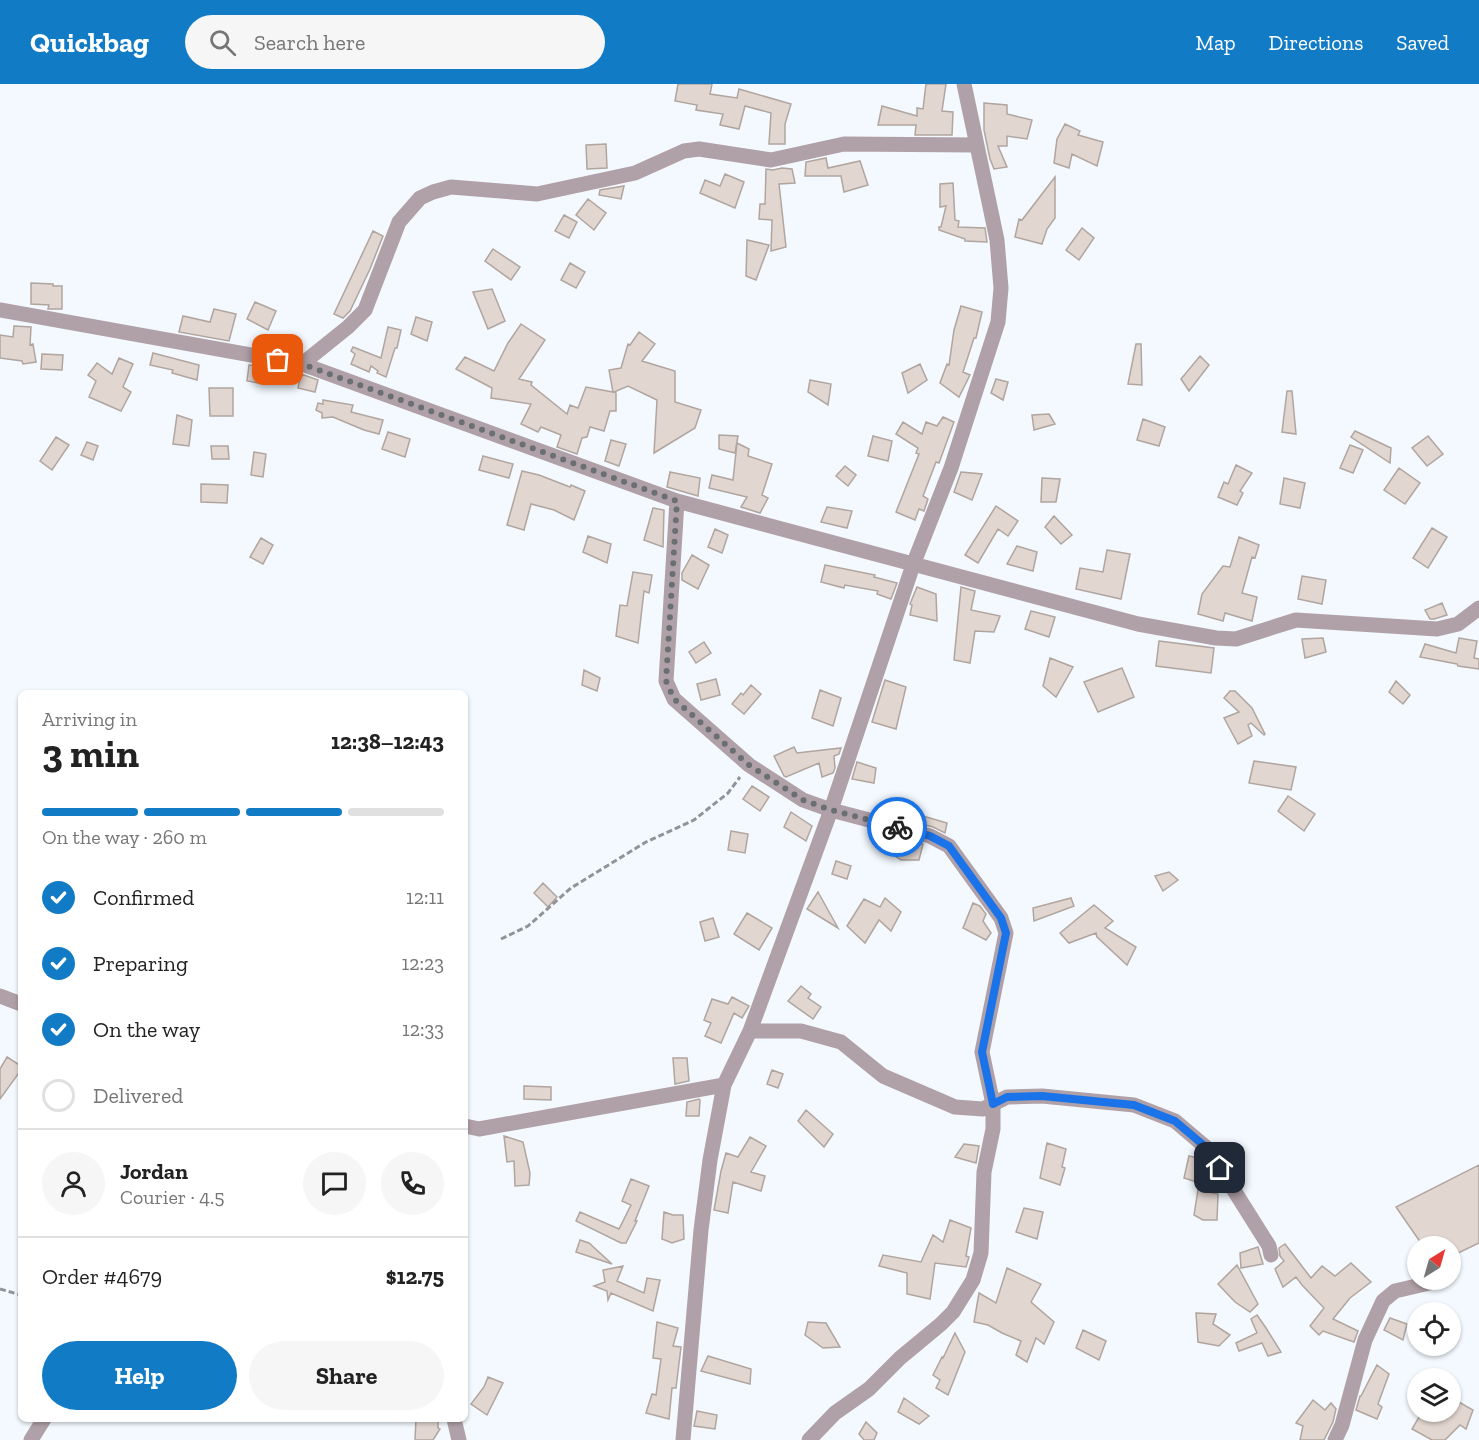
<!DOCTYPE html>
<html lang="en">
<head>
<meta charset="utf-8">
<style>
  :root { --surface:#fff; --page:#f6f6f6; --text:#222; --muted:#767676; --line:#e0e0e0; --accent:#127bc5 }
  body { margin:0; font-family:"Zilla Slab",serif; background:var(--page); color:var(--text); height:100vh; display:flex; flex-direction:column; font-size:22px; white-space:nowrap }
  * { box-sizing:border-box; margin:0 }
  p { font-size:20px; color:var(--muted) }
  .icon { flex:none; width:33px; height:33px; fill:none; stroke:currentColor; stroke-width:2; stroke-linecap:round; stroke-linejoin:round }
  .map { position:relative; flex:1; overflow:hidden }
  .drawer { position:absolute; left:18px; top:606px; width:450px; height:732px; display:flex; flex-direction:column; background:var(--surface); border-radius:9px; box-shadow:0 2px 4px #0004 }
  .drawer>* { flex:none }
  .needle { width:39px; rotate:37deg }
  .fabs { position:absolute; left:1407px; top:1152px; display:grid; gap:12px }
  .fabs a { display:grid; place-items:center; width:54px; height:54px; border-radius:50%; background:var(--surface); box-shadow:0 2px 4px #0004; font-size:30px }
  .pin { position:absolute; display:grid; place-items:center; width:51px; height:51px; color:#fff; margin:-26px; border-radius:12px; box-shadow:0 3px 9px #0006 }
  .courier { position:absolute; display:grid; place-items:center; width:60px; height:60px; margin:-30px; border:4px solid #1a73e8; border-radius:50%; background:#fff; color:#222; box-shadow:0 2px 8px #0007 }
  .summary em { font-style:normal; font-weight:800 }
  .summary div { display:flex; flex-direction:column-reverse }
  .summary { display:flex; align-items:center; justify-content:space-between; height:102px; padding:0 24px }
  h1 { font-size:39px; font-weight:800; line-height:45px }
  .bar { display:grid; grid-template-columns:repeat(4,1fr); gap:9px 6px; align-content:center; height:72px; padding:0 24px }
  .bar i { height:8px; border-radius:4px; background:var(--line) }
  .bar .active { background:var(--accent) }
  .bar p { grid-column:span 4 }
  .line { display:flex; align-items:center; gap:15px; padding:0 24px; border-top:2px solid var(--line) }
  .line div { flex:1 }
  .round { display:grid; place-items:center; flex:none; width:63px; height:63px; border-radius:32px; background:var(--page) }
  ol { padding:0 24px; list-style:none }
  li { display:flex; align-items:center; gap:18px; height:66px }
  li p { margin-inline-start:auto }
  li .icon { padding:6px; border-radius:50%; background:var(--accent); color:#fff; stroke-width:4 }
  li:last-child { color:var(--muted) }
  li i { width:33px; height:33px; border:3px solid var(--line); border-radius:50% }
  .button { display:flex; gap:12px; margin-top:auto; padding:12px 24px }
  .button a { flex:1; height:69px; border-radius:36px; background:var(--accent); color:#fff; font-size:24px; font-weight:800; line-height:69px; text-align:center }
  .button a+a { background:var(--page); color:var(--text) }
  header { display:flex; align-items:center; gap:36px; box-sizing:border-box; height:84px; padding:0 30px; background:var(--accent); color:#fff }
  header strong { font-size:28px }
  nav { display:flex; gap:33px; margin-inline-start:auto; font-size:21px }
  .search { width:420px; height:54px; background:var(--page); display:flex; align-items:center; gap:15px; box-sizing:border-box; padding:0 21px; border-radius:33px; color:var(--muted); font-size:22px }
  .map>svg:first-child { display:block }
</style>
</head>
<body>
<header>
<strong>Quickbag</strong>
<div class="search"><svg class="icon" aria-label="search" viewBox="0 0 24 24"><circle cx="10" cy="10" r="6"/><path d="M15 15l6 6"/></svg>Search here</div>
<nav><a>Map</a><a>Directions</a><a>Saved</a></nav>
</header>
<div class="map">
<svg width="1479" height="1356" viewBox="0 0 1479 1356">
  <rect width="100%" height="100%" fill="#f3f9fe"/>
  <!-- building -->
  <path fill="#e2d6d0" stroke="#b0a59f" stroke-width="1.5" d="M678 0H712L710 10 737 14 739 5 791 20 785 40V60H769L771 29 745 22 739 45 720 41 723 30 696 26 697 21 675 17Z
    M926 0H946L942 27 953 28 952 51H915L916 41H878L882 22 917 32V24L923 25Z
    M984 19 1007 21V30L1032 36 1027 55 1007 52V62H998L1007 83 994 85 990 75 984 46Z
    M1065 40 1080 47 1078 51 1103 58 1097 82 1072 70 1069 84 1054 79 1057 55Z
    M606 60 607 84 587 85 586 61Z
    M826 74 828 84 860 77 868 101 844 108 841 92H805L806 78Z
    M782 84 792 85 795 99 779 100 786 163 771 167 772 136 759 135 760 120H765L766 85 773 86Z
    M725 90 744 98 735 124 700 109 705 96 720 102Z
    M1055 93V134L1047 145 1042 160 1015 153 1019 135 1022 136Z
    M953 99 955 136 959 137 958 143 985 144 987 158 965 157V155L939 146V143H941L946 122 940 123V100Z
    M624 102 621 115 599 111 600 106Z
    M588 115 606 129 594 146 576 131Z
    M564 131 577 138 569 154 555 147Z
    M1082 144 1094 154 1079 176 1066 166Z
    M373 147 383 152 370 185 350 227 343 234 334 230Z
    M747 156 769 161 756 196 746 192Z
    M493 165 520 183 511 196 485 177Z
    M570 179 585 188 576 204 561 196Z
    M31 199 53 200V202H62V225H48L49 221 31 220Z
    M492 205 505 237 488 245 473 208Z
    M255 218 276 227 268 246 247 235Z
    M961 222 982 228 976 254H974L963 288 970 291 959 313 940 299 947 280 949 281 954 246Z
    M214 225 236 230 229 257 179 248 183 232 210 238Z
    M416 233 432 238 427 257 411 250Z
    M521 240 545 256 519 295 532 298 531 301 567 330 570 321 578 324 586 303 613 308 609 286 621 284 628 260 630 261 639 248 655 260 642 277 675 287V318L701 326 695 344 654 369 657 316 628 302 614 308 616 309V327H610L604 347 590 343 587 353 582 354 577 370 557 363 561 351 541 343 538 348 521 340 531 320 491 314 492 304 456 285 465 273 494 287 508 259Z
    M14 242 31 243 30 261 33 260 36 278 23 280 22 277 0 274V251L13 253Z
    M388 243 401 246 397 264H395L386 293 377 289 378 287 371 282 369 288 351 280 355 270 351 267 353 263 381 274Z
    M1136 260H1141L1142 301 1128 300Z
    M153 269 199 281 197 296 172 289 173 286 150 281Z
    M42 270 63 271 62 286 41 285Z
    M1200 272 1209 281 1189 307 1181 295Z
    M119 274 133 280 123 303 131 308 121 327 89 313 96 297 88 291 97 279 112 290Z
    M920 280 927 296 908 309 902 289Z
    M249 281 268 284 265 300 247 297Z
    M301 290 318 296 315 308 298 304Z
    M996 295 1008 298 1003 316 991 309Z
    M810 296 831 300 828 321 808 308Z
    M209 304H233V332H210Z
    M1287 307H1292L1296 350 1282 348Z
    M323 316 353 321 351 328 383 336 379 350 364 346 333 333 322 334V329L316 326 318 319 323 320Z
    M1049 330 1055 340 1034 346 1032 331Z
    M177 331 192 336 189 362 173 360Z
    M943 333 954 338 939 379 936 378 923 412 928 415 924 427 919 425 915 436 896 428 919 370 916 369 918 364 896 350 903 338 922 350 926 338 937 342Z
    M1143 335 1165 343 1159 362 1137 356Z
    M1355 347 1391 364 1390 379 1351 353Z
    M388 348 410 355 405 373 382 365Z
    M719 351 738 352 735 369 719 365Z
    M873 352 892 357 888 377 868 372Z
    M1428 352 1443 370 1427 382 1412 364Z
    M56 353 69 361 52 386 40 377Z
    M611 356 626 360 619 382 605 377Z
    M87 358 98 362 93 376 81 371Z
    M737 359 749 365 748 372 772 380 762 411 768 414 760 429 741 423 747 413 709 404 712 391 733 396Z
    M1350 361 1363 366 1353 389 1340 384Z
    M211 362H228L229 375H212Z
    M254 368 266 370 263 393 251 391Z
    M483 372 513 380 509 394 479 386Z
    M1236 381 1252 389 1240 407 1243 409 1237 421 1218 413 1224 398 1228 400Z
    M845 382 856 391 848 402 836 392Z
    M1399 384 1420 399 1405 420 1384 406Z
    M522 387 539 391 570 403 571 401 585 407 574 436 554 426 531 420 524 446 507 441Z
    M670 388 700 394 698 412 667 403Z
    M961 388 982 390 972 416 954 408Z
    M1042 394 1060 395 1056 418H1041Z
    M1284 394 1305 399 1300 424 1280 420Z
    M201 400 228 401 227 419 201 418Z
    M996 422 1018 437 1008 452 998 445 978 479 965 471Z
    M827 423 852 427 847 444 821 438Z
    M653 424 664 426 663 463 644 456Z
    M1054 432 1072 451 1061 460 1045 443Z
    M1432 444 1447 453 1428 484 1413 474Z
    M715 445 728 451 722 469 708 463Z
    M588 452 611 460 607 479 583 468Z
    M1239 453 1259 461 1255 474 1252 473 1242 509 1257 513 1252 537 1225 529 1223 537 1198 530 1202 510 1223 482 1230 483Z
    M261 454 273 461 263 480 250 473Z
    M1017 462 1037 468 1033 487 1007 480Z
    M1107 466 1130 470 1121 515 1076 505 1080 484 1103 488Z
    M692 471 709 481 698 505 682 496V489Z
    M825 481 875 491 874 493 897 499 891 515 877 510 878 507 845 501 844 504 821 498Z
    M633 488 652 491 649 509 644 507 638 559 616 552 620 521 627 522Z
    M1302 492 1326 496 1322 520 1298 515Z
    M917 503 936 510 937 537 910 531 912 521 910 520Z
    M961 503 975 507 971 526 1000 532 994 548 975 547 970 579 954 576Z
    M1442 519 1447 531 1434 535H1430L1425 526Z
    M1031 527 1055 533 1049 553 1025 545Z
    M1323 554 1326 568 1305 574 1302 555Z
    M1459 554 1477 557 1474 574 1479 575V585L1458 582 1457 580 1420 573 1425 560 1456 569Z
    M1159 557 1214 564 1211 589 1156 582Z
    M704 558 711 569 696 579 689 568Z
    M1050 574 1073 583 1056 613 1043 602Z
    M1122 584 1134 613 1098 628 1084 598Z
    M584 586 600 594 597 607 582 601Z
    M716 595 720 611 701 616 697 600Z
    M885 596 906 603 896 645 872 638Z
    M1396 597 1410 611 1403 620 1389 608Z
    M751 601 761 610 744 630 732 620 741 609 743 611Z
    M820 606 841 614 833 642 812 634Z
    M1230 607H1235L1252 624 1265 650 1264 651 1251 639 1248 641 1252 652 1238 660 1224 634 1239 628 1224 614Z
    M794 663 797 669 841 664 839 670 834 672 835 684 833 689 822 693 819 679 786 693 784 692 774 672Z
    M1254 677 1296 683 1291 706 1249 699Z
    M857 678 876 684 874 699 852 695Z
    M752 702 769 713 760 727 743 715Z
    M1288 712 1315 730 1304 747 1278 727Z
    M791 728 812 742 806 757 784 743Z
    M916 730 947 739 945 749 933 743 911 737Z
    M731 747 748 750 745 769 728 766Z
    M891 752 900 756 901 754 923 760 919 776H901L883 764Z
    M836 777 851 782 847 795 832 790Z
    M1169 788 1178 796 1163 807 1155 792Z
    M543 799 557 813 548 823 534 809Z
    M818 808 838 844 807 825Z
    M885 814 901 828 891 847 879 836 865 859 847 842 864 815 880 823Z
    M1071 814 1074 822 1034 837 1033 824Z
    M973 819 980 822 986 830 983 837 991 849 986 856 963 844Z
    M1094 821 1113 837 1105 844 1136 863 1127 881 1097 853 1096 849 1069 859 1060 849Z
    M747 829 772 844 759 866 734 850Z
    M713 834 719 853 705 857 700 838Z
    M801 902 811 910 808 914 821 923 813 935 788 917Z
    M732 913 749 922 742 934 734 929 721 959 705 952 711 939 704 936 712 915 728 920Z
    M7 973 21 982V986L0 1015V985Z
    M673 974H687L689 997 675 1000Z
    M772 986 783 990 778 1004 767 1000Z
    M524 1002 551 1003V1016L524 1015Z
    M699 1015 700 1016 699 1032H686L687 1018Z
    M806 1026 833 1050 824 1063 798 1037Z
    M504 1052 523 1058 530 1089 529 1101 515 1102 514 1077 507 1078Z
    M750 1053 766 1062 751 1088 765 1092 761 1107 733 1098 728 1129 714 1126 721 1087 726 1069 738 1073Z
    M1047 1059 1066 1065 1062 1083 1065 1084 1060 1101 1040 1094Z
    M964 1060 979 1062 976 1079 955 1073Z
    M1189 1072 1203 1075 1211 1088 1209 1102 1184 1094Z
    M1479 1081V1159L1450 1173V1162H1423L1396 1123Z
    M631 1095 649 1102 635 1137H637L626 1159H621L576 1137 580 1128 619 1145 631 1121 622 1117Z
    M1198 1106 1218 1110 1217 1136H1203L1194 1131Z
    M1024 1124 1043 1128 1037 1155 1016 1148Z
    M664 1128 673 1131H683L684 1155 672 1159 662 1155Z
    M950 1136 971 1144 966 1172 969 1173 966 1183 935 1179 930 1215 907 1210V1189L879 1182 883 1171 921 1178 933 1151 943 1158Z
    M580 1156 589 1159 612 1180 576 1168Z
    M1285 1160 1311 1194 1322 1182 1335 1192 1351 1179 1371 1198 1350 1214 1333 1235 1358 1247 1354 1258 1323 1247 1319 1251 1310 1242 1324 1224 1302 1201 1296 1193 1283 1203 1275 1185 1284 1177 1280 1172 1279 1164Z
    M1258 1163 1263 1180 1241 1184 1240 1169Z
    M1237 1181 1258 1220 1250 1228 1235 1218 1218 1200Z
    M623 1182 617 1197 644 1209 647 1194 660 1196 653 1227 611 1209 608 1216 607 1207 594 1202 605 1198 603 1186Z
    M1007 1184 1041 1200 1031 1218 1054 1238 1044 1260 1036 1254 1027 1278 1016 1271 1021 1257 1002 1249 988 1241 974 1238 979 1209 996 1219Z
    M1196 1229 1216 1230 1213 1240 1230 1251 1219 1262 1198 1258Z
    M1257 1231 1266 1244 1281 1268 1268 1272 1262 1259 1239 1267 1236 1259 1257 1249 1251 1235Z
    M1390 1234 1407 1240 1403 1256 1384 1246Z
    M657 1238 678 1244 673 1262 681 1263 676 1304H672L669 1335 646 1329 652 1310 656 1311 661 1275 653 1274Z
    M808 1238 826 1239 840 1263 823 1264 805 1251Z
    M1083 1246 1106 1257 1099 1276 1076 1264Z
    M955 1249 965 1268 948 1311 936 1304 940 1296 933 1291 942 1273 943 1274Z
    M708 1272 751 1285 750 1300 701 1287Z
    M1377 1281 1389 1290 1378 1320 1382 1323 1377 1335 1356 1326 1360 1312H1361Z
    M488 1293 503 1299 487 1331 471 1320 484 1303Z
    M1450 1313 1473 1326 1466 1345 1460 1341 1445 1356H1432L1412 1345 1422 1328H1450Z
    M904 1314 929 1332 919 1340 898 1328Z
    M1313 1316 1325 1326 1331 1319 1336 1325 1333 1338 1324 1356H1300L1303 1342 1296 1339Z
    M697 1327 717 1331 715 1345 694 1342Z
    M416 1335H438V1344L440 1345 433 1356H415Z
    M866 1338 877 1349 874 1356H864L859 1350Z"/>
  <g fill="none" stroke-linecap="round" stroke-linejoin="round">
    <!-- path -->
    <path stroke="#909499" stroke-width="3" stroke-dasharray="6 3" stroke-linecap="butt" d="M501 855 528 842 571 804 646 758 694 736 728 709 740 693
      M0 1205 21 1211"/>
    <!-- street -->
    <path stroke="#b0a0a7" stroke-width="15" d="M0 226 302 280 677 417 1138 540 1216 554 1236 555 1296 536 1437 545 1458 540 1479 524
      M302 280 348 243 365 226 399 138 420 114 433 108 451 103 537 110 635 89 684 67 699 65 771 76 844 60 976 61
      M677 417 666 597 674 615 749 681 803 716 831 726 930 752 949 762 1001 834 1006 849 982 968 993 1020V1045L984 1088 981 1169 973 1196 953 1228 941 1240 900 1274 869 1305 835 1329 809 1356
      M0 912 21 920
      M750 947H801L841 958 883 992 955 1023 983 1025 1007 1013 1042 1012 1134 1021 1175 1037 1208 1065 1269 1162 1271 1171
      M465 1042 479 1045 724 1001
      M454 1335 459 1356
      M31 1356 44 1335
      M683 1356 701 1146 710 1076 724 1001 750 947 831 726 913 481 951 384 998 238 1001 204 997 156 964 0
      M1335 1356 1342 1341 1365 1256 1383 1217 1395 1207 1438 1197"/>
  </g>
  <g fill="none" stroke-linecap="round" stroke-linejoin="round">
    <!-- done -->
    <path stroke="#6a6f72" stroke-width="6" stroke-dasharray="0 10.8" d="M278 276 302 280 677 417 666 597 674 615 749 681 803 716 831 726 897 743"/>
    <!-- route -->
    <path stroke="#1a73e8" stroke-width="8" d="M897 743 930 752 949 762 1001 834 1006 849 982 968 993 1020 1007 1013 1042 1012 1134 1021 1175 1037 1208 1065 1220 1084"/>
  </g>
</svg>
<div class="fabs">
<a><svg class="needle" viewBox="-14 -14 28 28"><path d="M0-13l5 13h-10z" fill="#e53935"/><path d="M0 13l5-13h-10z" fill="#767676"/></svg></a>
<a><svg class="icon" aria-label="locate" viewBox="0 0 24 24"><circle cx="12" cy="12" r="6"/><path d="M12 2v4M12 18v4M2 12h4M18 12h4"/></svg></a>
<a><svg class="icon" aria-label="layers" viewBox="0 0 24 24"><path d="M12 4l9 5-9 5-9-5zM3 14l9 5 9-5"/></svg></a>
</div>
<div class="pin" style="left:278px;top:276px;background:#ea580c"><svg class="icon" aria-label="bag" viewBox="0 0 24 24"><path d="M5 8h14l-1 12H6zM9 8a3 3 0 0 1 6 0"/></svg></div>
<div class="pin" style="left:1220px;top:1084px;background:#1f2937"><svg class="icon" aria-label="home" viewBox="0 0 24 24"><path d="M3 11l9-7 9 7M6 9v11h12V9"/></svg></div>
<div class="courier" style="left:897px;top:743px"><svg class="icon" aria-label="bike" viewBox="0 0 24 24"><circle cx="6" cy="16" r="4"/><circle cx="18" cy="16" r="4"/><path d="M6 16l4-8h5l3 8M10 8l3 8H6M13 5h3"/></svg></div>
<section class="drawer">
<div class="summary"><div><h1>3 min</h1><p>Arriving in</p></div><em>12:38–12:43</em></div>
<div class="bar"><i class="active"></i><i class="active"></i><i class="active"></i><i></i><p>On the way · 260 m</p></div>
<ol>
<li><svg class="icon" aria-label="check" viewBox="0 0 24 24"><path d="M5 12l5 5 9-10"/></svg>Confirmed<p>12:11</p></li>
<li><svg class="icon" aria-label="check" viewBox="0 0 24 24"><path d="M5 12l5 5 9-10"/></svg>Preparing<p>12:23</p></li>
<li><svg class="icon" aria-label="check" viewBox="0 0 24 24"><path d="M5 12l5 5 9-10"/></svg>On the way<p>12:33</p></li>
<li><i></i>Delivered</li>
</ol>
<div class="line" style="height:108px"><a class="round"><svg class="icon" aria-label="person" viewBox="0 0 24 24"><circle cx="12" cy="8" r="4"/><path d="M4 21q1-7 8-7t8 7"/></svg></a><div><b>Jordan</b><p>Courier · 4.5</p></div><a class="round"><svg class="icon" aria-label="chat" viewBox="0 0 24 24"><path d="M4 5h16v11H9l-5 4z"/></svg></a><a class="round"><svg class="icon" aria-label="phone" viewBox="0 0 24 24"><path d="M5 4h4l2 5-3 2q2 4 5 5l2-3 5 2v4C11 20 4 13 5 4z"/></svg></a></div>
<div class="line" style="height:78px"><div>Order #4679</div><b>$12.75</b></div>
<div class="button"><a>Help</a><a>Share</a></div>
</section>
</div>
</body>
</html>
